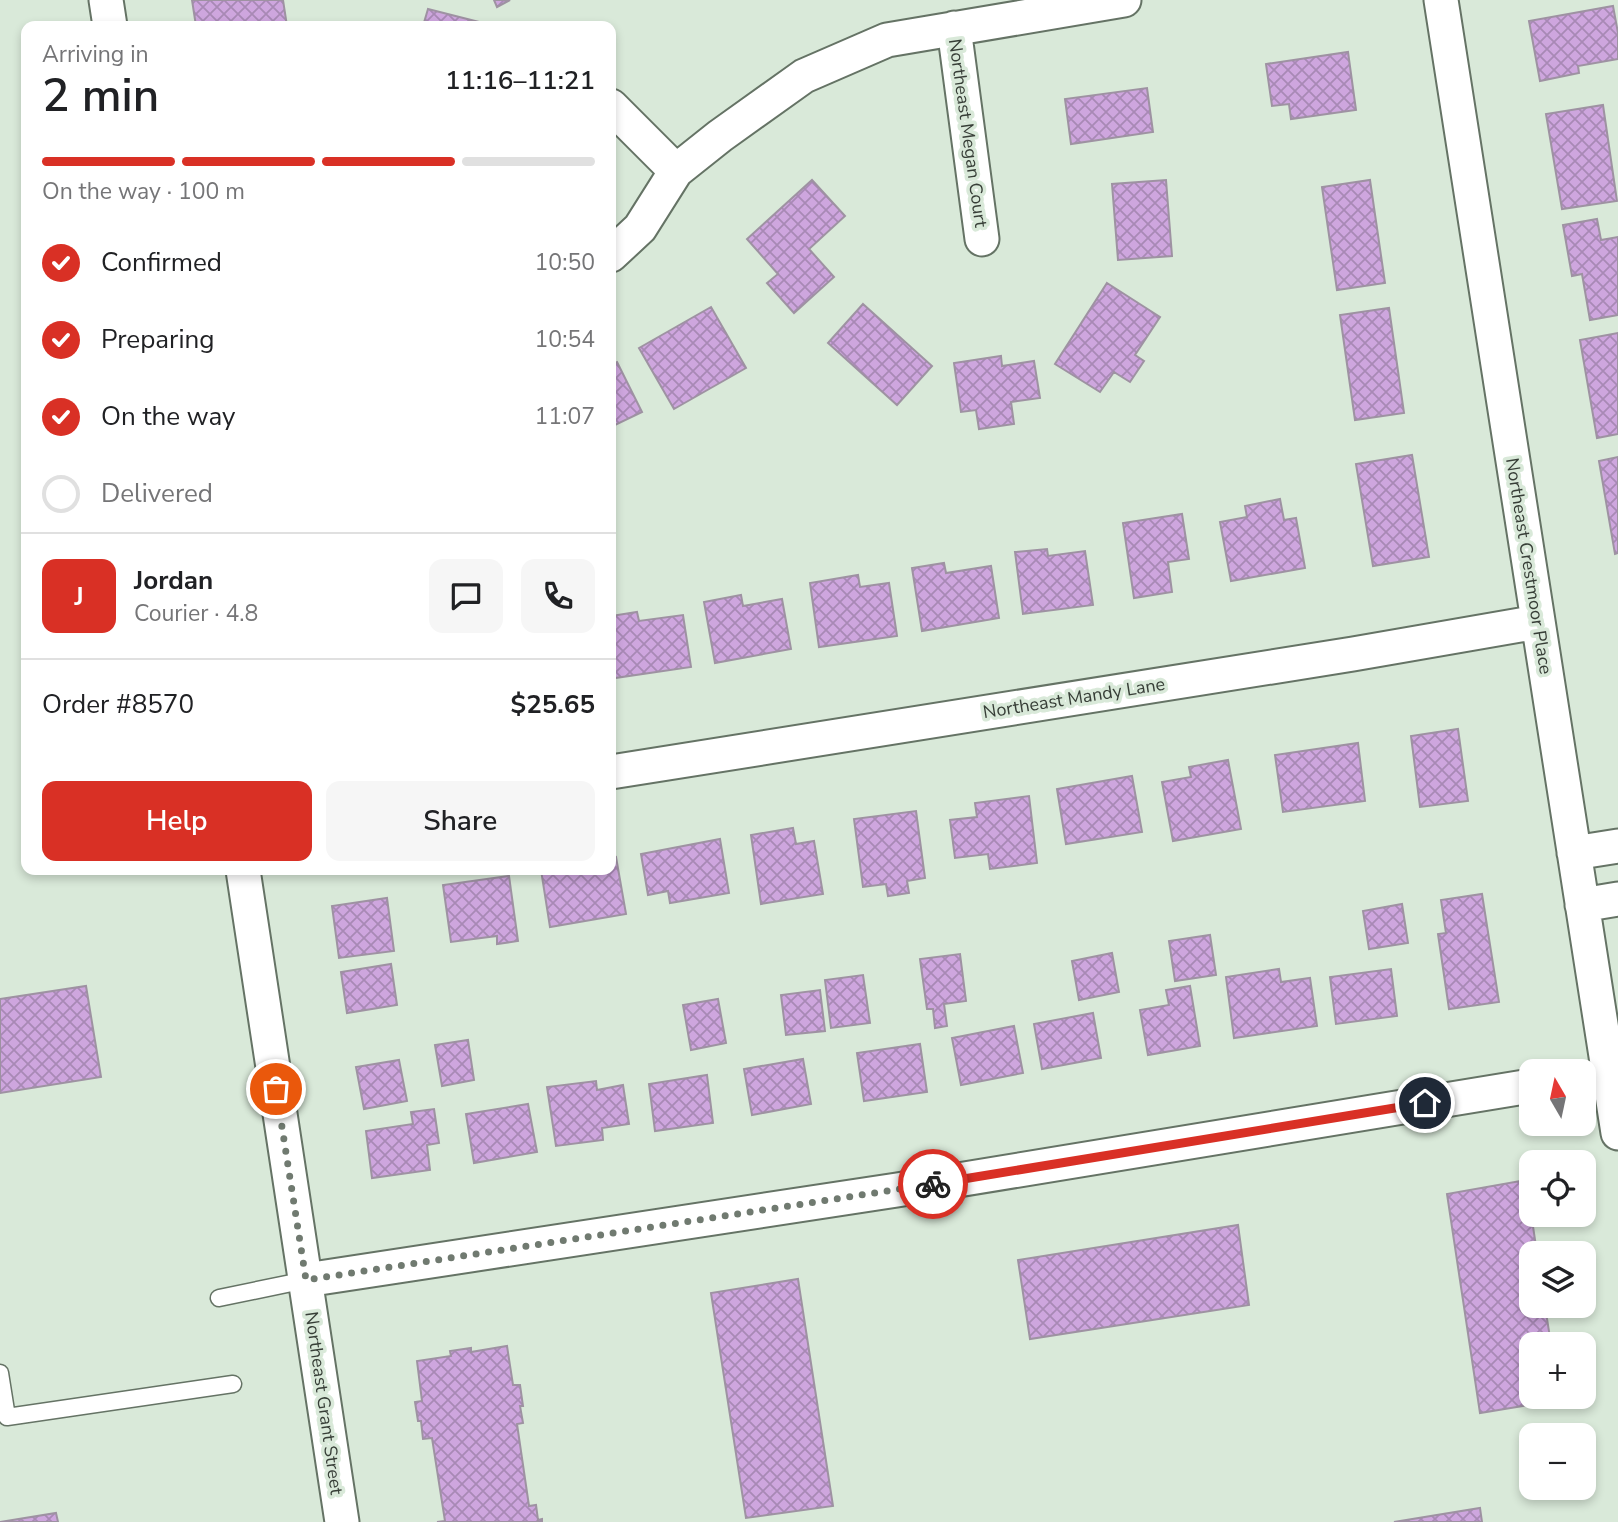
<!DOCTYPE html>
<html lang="en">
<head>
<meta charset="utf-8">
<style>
  :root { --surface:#fff; --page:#f6f6f6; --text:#202124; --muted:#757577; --line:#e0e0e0; --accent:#d93025 }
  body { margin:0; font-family:"Nunito Sans",sans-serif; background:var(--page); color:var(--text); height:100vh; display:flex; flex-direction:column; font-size:26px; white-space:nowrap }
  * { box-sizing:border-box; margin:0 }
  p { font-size:23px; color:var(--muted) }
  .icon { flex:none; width:38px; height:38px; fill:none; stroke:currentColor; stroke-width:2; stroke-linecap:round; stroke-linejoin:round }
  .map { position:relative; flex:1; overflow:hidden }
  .panel { position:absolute; left:21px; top:21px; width:595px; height:854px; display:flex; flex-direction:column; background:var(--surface); border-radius:14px; box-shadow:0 4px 10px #0003 }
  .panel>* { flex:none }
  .needle { width:46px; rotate:351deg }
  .controls { position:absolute; left:1519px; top:1059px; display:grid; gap:14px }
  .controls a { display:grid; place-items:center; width:77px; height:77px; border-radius:14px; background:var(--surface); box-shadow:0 4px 10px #0003; font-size:35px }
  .pin { position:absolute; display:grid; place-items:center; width:60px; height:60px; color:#fff; margin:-30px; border:4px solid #fff; border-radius:50%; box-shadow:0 2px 7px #0007 }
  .courier { position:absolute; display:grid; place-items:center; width:70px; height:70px; margin:-35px; border:5px solid #d93025; border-radius:50%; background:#fff; color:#222; box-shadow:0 2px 9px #0007 }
  .overview em { font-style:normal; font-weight:600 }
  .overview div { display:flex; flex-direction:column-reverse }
  .overview { display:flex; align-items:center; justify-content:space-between; height:119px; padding:0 21px }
  h1 { font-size:46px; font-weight:600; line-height:52px }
  .bar { display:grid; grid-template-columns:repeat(4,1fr); gap:10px 7px; align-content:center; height:84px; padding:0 21px }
  .bar i { height:9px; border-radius:5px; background:var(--line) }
  .bar .active { background:var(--accent) }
  .bar p { grid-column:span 4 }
  .line { display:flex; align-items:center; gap:18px; padding:0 21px; border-top:2px solid var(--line) }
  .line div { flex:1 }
  .round { display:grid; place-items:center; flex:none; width:74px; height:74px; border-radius:14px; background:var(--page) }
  ol { padding:0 21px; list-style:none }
  li { display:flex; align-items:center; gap:21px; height:77px }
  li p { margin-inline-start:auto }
  li .icon { padding:7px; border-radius:50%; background:var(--accent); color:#fff; stroke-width:4 }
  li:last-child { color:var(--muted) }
  li i { width:38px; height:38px; border:4px solid var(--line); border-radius:50% }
  .button { display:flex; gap:14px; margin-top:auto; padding:14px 21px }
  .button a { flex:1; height:80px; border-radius:14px; background:var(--accent); color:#fff; font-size:28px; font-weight:600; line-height:80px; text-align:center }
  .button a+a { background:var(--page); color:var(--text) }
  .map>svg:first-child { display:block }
</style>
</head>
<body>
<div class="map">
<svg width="1618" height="1522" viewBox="0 0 1618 1522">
  <defs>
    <pattern id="building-cross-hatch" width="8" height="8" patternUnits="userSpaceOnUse" patternTransform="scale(1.75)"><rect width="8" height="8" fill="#cea6de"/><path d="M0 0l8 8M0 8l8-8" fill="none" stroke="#a889b5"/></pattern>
  </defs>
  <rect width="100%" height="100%" fill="#d9e9d9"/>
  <!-- building -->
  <path fill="url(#building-cross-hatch)" stroke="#9e92a2" stroke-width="2" d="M192 0H283L287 26H196Z
    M494 0H510L497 7Z
    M1613 6 1618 33V59L1578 66 1579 73 1540 81 1529 21Z
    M428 9 483 23 482 26H423Z
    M1348 52 1356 110 1291 119 1289 104 1272 106 1266 64Z
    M1147 88 1153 132 1071 144 1065 99Z
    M1603 105 1617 201 1562 209 1546 114Z
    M812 180 845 216 809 249 834 277 794 313 767 283 778 274 747 239Z
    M1166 180 1172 256 1118 260 1112 184Z
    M1370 180 1385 283 1337 290 1322 187Z
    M1597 219 1601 240 1618 237V315L1590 320 1582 274 1572 276 1563 225Z
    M1107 283 1160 317 1135 355 1144 361 1130 382 1114 372 1100 392 1055 364Z
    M863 304 932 366 897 405 828 343Z
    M711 307 746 368 674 409 639 348Z
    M1389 308 1404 413 1355 420 1340 315Z
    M1618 333V434L1597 438 1580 340Z
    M1001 356 1002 366 1034 361 1040 398 1011 402 1014 424 979 429 976 410 961 412 954 363Z
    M617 362 642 412 611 427V365Z
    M1412 455 1429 557 1373 566 1356 464Z
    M1618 457V553L1615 554 1599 461Z
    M1280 499 1284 520 1296 518 1305 568 1231 581 1220 522 1247 517 1245 506Z
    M1182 514 1189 559 1168 562 1172 592 1134 598 1123 523Z
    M1047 549 1048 556 1085 551 1093 605 1023 614 1015 552Z
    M944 563 946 573 991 566 999 618 922 631 912 568Z
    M858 575 860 587 889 583 897 636 819 647 810 583Z
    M741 595 743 606 782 599 791 649 715 663 704 602Z
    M637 612 639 621 683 615 691 667 615 678 611 653V616Z
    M1458 729 1468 801 1420 807 1411 736Z
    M1358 743 1365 801 1283 812 1275 755Z
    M1228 760 1241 829 1173 841 1162 782 1191 777 1189 767Z
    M1132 776 1142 832 1066 844 1057 789Z
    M1029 796 1037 863 990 869 988 854 955 858 950 820 977 817 975 803Z
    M916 811 925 878 907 881 909 893 888 896 886 884 863 887 854 819Z
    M793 828 796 844 814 841 823 894 761 904 751 835Z
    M720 839 729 893 670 903 668 891 648 895 641 854Z
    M616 857 626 914 550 927 541 870H611V858Z
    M509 876 518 941 497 944V936L451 942 443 885Z
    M1482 894 1499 1002 1449 1009 1438 934 1446 933 1441 900Z
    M387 898 394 951 339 958 332 906Z
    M1402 904 1408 943 1369 949 1363 911Z
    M1210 935 1216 975 1175 981 1169 941Z
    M1112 953 1119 992 1079 1000 1072 961Z
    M960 954 966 1001 944 1004 947 1026 935 1028 933 1009H927L920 959Z
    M391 964 397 1005 347 1013 341 972Z
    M1279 969 1281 982 1310 978 1317 1026 1234 1038 1226 977Z
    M1391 969 1397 1016 1336 1024 1330 977Z
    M863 975 870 1023 831 1028 825 980Z
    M86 986 101 1077 0 1093V999Z
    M1190 986 1200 1046 1148 1055 1140 1010 1169 1005 1166 990Z
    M820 990 825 1031 786 1035 781 995Z
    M718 999 726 1043 691 1050 683 1005Z
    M1093 1013 1101 1058 1042 1069 1034 1024Z
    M1014 1026 1023 1073 961 1085 952 1038Z
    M468 1040 474 1080 442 1086 435 1045Z
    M920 1044 927 1092 864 1101 857 1053Z
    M803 1059 811 1104 752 1115 744 1069Z
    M399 1060 407 1101 364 1109 356 1067Z
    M707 1075 713 1123 655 1131 649 1084Z
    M596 1081 597 1090 623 1085 629 1124 602 1128 603 1140 556 1146 547 1087Z
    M528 1104 537 1152 474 1163 466 1114Z
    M434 1109 439 1143 427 1145 430 1170 372 1178 366 1131 413 1124 411 1112Z
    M1526 1180 1537 1253H1531V1306H1545L1551 1344H1531V1396H1559L1560 1400 1480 1413 1447 1194Z
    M1238 1225 1249 1305 1030 1339 1018 1260Z
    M798 1279 833 1506 746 1518 711 1293Z
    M507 1346 513 1385H520L523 1406H520L523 1423 517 1424 529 1506 536 1505 538 1520 542 1519V1522H437L445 1521 432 1438 423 1439 421 1421H418L415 1402 422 1401 417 1361 451 1356 450 1351 471 1348V1352Z
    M1480 1508 1482 1522H1394Z
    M56 1513 58 1522H0Z"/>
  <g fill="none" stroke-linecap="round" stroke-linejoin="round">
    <defs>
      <path id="lane" d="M219 1298 306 1280
        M0 1373 7 1417 233 1384"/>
      <path id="street" d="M106 0 110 26
        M1441 0 1618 1133
        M954 28 982 239
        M611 106 676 171
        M611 255 640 228 676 171 720 136 804 76 887 40 1124 0
        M611 772 1353 654 1538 622
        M1574 853 1618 846
        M243 870 342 1522
        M1582 905 1618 899
        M306 1280 897 1190 1531 1086"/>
    </defs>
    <!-- lane casing -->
    <use href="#lane" stroke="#657365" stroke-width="19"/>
    <!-- street casing -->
    <use href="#street" stroke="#657365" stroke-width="37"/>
    <!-- lane -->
    <use href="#lane" stroke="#fff" stroke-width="16"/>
    <!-- street -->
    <use href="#street" stroke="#fff" stroke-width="33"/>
  </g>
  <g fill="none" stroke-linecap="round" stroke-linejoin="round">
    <!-- done -->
    <path stroke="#707a70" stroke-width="7" stroke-dasharray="0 12.6" d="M276 1089 306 1280 933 1184"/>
    <!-- route -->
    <path stroke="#d93025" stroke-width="9" d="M933 1184 1425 1103"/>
  </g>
  <g text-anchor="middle" stroke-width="7" stroke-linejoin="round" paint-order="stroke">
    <!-- street labels -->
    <g font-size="18" fill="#373e37" stroke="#d9e9d9">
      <text transform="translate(968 133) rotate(82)" y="6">Northeast Megan Court</text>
      <text transform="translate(1529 566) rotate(81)" y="6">Northeast Crestmoor Place</text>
      <text transform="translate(1074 698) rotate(-9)" y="6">Northeast Mandy Lane</text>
      <text transform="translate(324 1403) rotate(82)" y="6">Northeast Grant Street</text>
    </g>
  </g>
</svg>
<div class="controls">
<a><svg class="needle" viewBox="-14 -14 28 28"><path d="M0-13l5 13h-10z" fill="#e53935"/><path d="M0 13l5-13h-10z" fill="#757577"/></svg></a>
<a><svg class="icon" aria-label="locate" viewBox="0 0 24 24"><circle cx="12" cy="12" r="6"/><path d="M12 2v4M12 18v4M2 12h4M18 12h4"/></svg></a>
<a><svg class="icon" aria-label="layers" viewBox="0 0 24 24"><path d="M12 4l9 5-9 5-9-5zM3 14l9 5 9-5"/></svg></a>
<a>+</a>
<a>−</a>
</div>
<div class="pin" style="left:276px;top:1089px;background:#ea580c"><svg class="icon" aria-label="bag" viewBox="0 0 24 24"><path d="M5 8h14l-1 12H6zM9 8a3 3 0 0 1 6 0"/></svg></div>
<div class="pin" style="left:1425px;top:1103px;background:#1f2937"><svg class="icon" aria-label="home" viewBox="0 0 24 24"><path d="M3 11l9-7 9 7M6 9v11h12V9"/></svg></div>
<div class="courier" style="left:933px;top:1184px"><svg class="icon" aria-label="bike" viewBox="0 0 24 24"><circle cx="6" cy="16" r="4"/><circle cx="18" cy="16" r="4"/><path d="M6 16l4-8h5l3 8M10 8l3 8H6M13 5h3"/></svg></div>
<section class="panel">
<div class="overview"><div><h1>2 min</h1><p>Arriving in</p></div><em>11:16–11:21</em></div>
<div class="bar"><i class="active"></i><i class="active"></i><i class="active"></i><i></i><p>On the way · 100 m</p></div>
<ol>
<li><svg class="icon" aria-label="check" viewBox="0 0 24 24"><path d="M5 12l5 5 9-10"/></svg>Confirmed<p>10:50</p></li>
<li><svg class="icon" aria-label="check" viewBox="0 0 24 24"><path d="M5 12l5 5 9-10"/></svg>Preparing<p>10:54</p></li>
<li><svg class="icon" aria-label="check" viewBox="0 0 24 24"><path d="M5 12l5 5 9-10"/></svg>On the way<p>11:07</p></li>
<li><i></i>Delivered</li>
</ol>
<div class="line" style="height:126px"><b class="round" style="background:var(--accent);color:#fff">J</b><div><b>Jordan</b><p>Courier · 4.8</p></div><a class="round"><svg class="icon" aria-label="chat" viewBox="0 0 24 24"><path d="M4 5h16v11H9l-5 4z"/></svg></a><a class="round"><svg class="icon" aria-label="phone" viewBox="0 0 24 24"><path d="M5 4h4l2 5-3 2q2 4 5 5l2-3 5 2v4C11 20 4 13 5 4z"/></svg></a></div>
<div class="line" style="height:91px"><div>Order #8570</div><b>$25.65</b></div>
<div class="button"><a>Help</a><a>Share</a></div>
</section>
</div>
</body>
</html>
